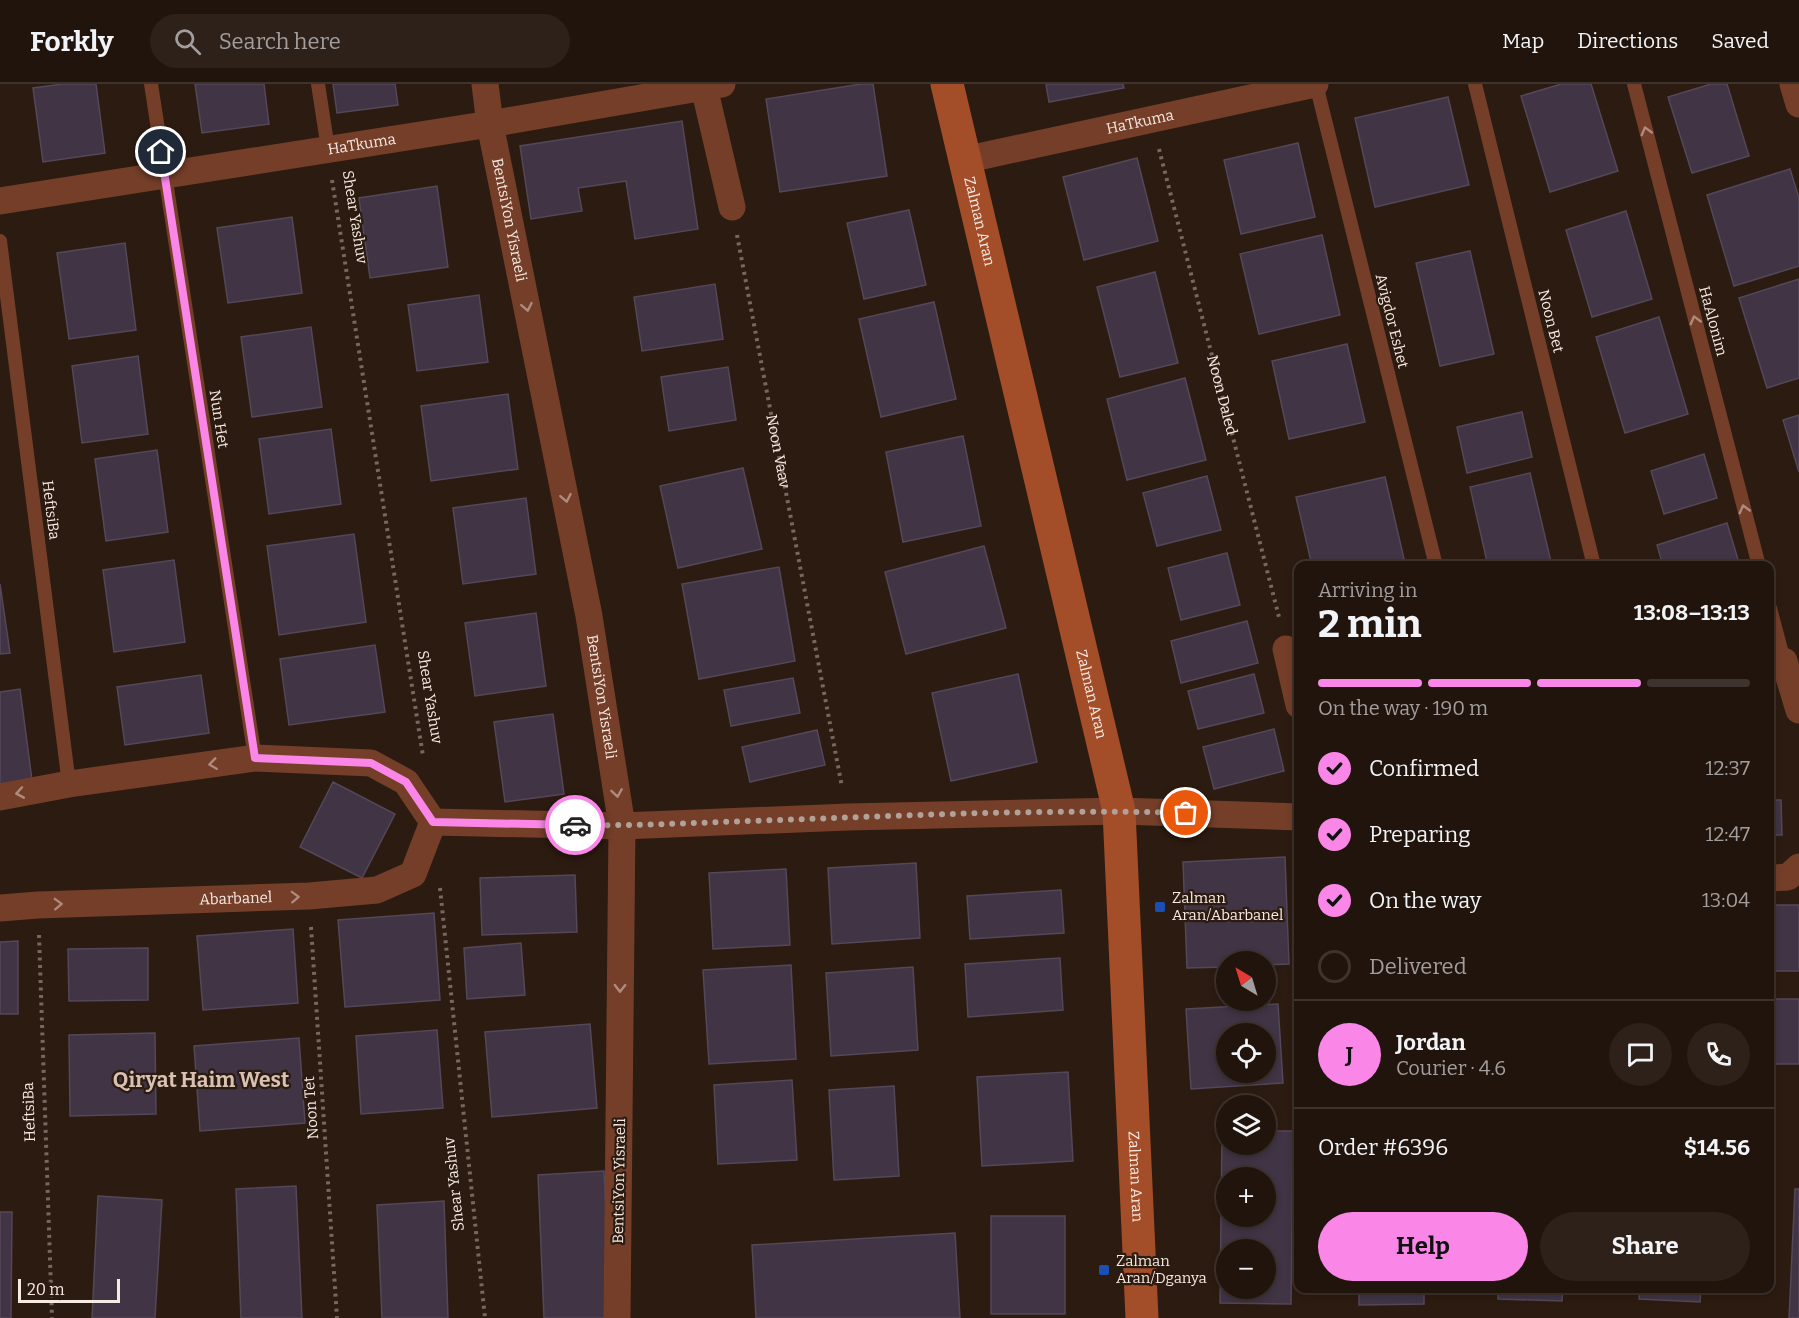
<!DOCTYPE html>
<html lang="en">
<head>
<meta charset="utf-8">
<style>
  :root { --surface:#21140c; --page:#2d211a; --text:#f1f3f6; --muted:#a29e9d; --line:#3e332d; --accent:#fa87e8 }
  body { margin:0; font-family:Bitter,serif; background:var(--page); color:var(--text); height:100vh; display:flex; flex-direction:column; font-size:22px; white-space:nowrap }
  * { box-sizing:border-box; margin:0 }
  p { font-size:20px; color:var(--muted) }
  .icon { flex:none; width:33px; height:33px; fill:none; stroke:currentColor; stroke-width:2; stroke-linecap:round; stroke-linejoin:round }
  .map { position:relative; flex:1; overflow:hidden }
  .panel { position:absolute; left:1294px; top:477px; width:480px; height:732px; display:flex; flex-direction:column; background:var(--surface); border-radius:12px; box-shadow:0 3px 9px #0003,0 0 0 2px var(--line) }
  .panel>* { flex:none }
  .needle { width:39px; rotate:322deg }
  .controls { position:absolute; left:1216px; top:867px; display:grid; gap:12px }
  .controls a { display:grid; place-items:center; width:60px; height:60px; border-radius:50%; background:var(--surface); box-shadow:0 3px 9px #0003,0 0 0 2px var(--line); font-size:30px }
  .scale { position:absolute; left:18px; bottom:15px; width:102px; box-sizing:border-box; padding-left:6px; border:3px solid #f7eae3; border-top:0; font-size:16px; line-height:21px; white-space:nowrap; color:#f7eae3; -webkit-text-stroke:4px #2c1b10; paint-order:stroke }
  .pin { position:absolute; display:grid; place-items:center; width:51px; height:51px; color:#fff; margin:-26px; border:3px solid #fff; border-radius:50%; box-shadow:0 2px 6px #0007 }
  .courier { position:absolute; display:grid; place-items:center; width:60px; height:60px; margin:-30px; border:4px solid #fa87e8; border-radius:50%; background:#fff; color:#222; box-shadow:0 2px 8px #0007 }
  .head em { font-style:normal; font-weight:700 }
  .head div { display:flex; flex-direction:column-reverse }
  .head { display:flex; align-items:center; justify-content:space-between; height:102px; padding:0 24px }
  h1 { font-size:39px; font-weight:700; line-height:45px }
  .bar { display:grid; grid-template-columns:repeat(4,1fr); gap:9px 6px; align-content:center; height:72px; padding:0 24px }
  .bar i { height:8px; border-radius:4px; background:var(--line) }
  .bar .on { background:var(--accent) }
  .bar p { grid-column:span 4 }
  .line { display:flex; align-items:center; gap:15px; padding:0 24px; border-top:2px solid var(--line) }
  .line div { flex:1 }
  .round { display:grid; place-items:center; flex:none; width:63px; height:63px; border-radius:32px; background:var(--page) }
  ol { padding:0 24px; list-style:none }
  li { display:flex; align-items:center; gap:18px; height:66px }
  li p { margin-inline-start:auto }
  li .icon { padding:6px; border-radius:50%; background:var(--accent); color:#111; stroke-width:4 }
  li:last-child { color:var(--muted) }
  li i { width:33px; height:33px; border:3px solid var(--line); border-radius:50% }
  .cta { display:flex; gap:12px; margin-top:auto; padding:12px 24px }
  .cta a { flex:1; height:69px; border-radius:36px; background:var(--accent); color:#111; font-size:24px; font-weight:700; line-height:69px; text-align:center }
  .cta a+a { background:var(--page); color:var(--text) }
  header { display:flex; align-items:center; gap:36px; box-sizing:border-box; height:84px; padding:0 30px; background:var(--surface); border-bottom:2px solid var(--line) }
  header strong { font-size:28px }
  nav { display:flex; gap:33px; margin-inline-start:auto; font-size:21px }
  .search { width:420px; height:54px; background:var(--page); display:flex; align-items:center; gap:15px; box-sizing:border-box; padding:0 21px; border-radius:33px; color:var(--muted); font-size:22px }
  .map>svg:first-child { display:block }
</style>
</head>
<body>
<header>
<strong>Forkly</strong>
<div class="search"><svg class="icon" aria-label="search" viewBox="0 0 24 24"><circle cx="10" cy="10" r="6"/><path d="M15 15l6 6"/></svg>Search here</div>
<nav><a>Map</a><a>Directions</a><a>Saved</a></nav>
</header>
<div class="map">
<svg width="1799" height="1234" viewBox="0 0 1799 1234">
  <rect width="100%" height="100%" fill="#2c1b10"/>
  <!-- building -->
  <path fill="#403445" stroke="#544759" stroke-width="1.5" fill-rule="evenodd" d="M63 0H96L105 69 43 78 33 4Z
    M195 0H264L269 40 202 49Z
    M333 0H395L398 21 337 29Z
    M861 0H873L887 92 780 108 766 15Z
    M1046 0H1123L1124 4 1049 18Z
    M1561 0H1591L1618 87 1550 108 1521 12Z
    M1711 0H1727L1749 72 1692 89 1668 13Z
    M1448 13 1469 101 1375 123 1355 34Z
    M682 37 698 145 635 155 626 97 578 104 582 127 531 135 520 62Z
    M1298 59 1315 133 1241 150 1224 76Z
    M1137 74 1158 157 1084 176 1063 93Z
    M1790 85 1799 114V182L1734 202 1707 111Z
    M437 102 448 183 370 194 359 114Z
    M909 126 926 201 864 215 847 139Z
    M1626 127 1652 215 1592 233 1566 146Z
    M292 133 302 209 228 219 217 144Z
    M1322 151 1340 231 1259 250 1240 170Z
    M125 159 136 246 69 255 57 169Z
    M1470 167 1494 270 1440 282 1416 179Z
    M1155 188 1178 279 1120 293 1097 203Z
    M1799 195V294L1767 304 1739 214Z
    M715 200 723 255 642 267 634 213Z
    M479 211 488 278 417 287 408 221Z
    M934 218 956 315 881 333 859 235Z
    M1659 233 1688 330 1625 349 1596 253Z
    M311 243 322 323 252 333 241 253Z
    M1347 260 1365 338 1289 355 1272 277Z
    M138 272 148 350 82 359 72 282Z
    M728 283 736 336 669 347 661 293Z
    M1185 294 1206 376 1127 396 1107 315Z
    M508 310 518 385 431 397 421 322Z
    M1522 328 1532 373 1467 389 1457 343Z
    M1799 331V388L1783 336Z
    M331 345 341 420 269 430 259 355Z
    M963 352 981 442 903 458 886 368Z
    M157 366 168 448 106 457 95 375Z
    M1704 370 1717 414 1664 430 1651 387Z
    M743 384 762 465 678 484 660 402Z
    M1530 389 1552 482H1488L1470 403Z
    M1207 392 1221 446 1157 462 1143 409Z
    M1385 393 1404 475 1377 482H1312L1296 413Z
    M526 414 536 490 463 500 453 424Z
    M1727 439 1740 482H1663L1657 461Z
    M354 450 366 538 279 551 267 462Z
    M984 462 1006 544 906 570 885 488Z
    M1227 469 1240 521 1181 536 1168 484Z
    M174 476 185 558 114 568 103 486Z
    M779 483 795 577 699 595 682 500Z
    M0 500 10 569 0 570Z
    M536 529 546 602 475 612 465 539Z
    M1247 537 1258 579 1181 599 1171 557Z
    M375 561 385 628 289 641 280 575Z
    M1018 590 1037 678 951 697 932 609Z
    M1254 590 1264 629 1198 645 1188 607Z
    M201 591 209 649 125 661 117 603Z
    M793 594 800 629 731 642 724 606Z
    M20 605 32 696 0 701V608Z
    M553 630 564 710 505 718 494 638Z
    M1274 645 1284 687 1214 705 1203 663Z
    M817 646 825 681 750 698 742 663Z
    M333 698 395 730 362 794 300 763Z
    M1770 716H1781L1782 751H1770Z
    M1285 773 1289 880 1266 881V878H1227V883L1187 884 1183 778Z
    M916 779 920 854 832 860 828 784Z
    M786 785 790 861 713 865 709 789Z
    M575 791 577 848 482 851 480 794Z
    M1061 806 1064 849 970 855 967 812Z
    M1770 821H1799V887H1770Z
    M434 829 440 916 345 923 338 836Z
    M293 845 298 919 203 926 197 852Z
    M18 857V930H0V858Z
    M521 859 525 911 467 915 464 864Z
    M148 864V916L69 917 68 865Z
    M1060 874 1063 926 968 933 965 880Z
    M791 881 796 975 709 980 703 886Z
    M913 883 918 966 831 972 826 889Z
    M1770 915H1799V980H1770Z
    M1278 920 1283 999 1191 1005 1186 925ZM1227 950H1266V988H1227Z
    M590 940 597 1024 492 1033 485 948Z
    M437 946 443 1024 361 1030 356 952Z
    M155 949 156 1030 70 1032 69 951Z
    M299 954 305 1039 200 1047 194 962Z
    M1068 988 1073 1077 982 1082 977 993Z
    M792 996 797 1076 718 1080 714 1001Z
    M894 1002 899 1092 834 1096 829 1006Z
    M1222 1046H1227V1060H1266V1047H1293L1291 1220 1220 1219ZM1227 1094H1266V1132H1227ZM1227 1166H1266V1204H1227Z
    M604 1087 611 1234H544L538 1091Z
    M296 1102 302 1234H241L236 1105Z
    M1795 1105H1799V1234H1789Z
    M98 1112 162 1116 155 1234H92Z
    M444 1117 448 1234H382L377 1121Z
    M0 1128H12L11 1234H0Z
    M991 1132H1065V1230H991Z
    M955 1149 960 1234H756L752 1161Z
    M1359 1204H1424V1220L1359 1221Z
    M1498 1204H1563L1562 1217 1498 1215Z
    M1640 1204H1701L1700 1218 1639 1215Z"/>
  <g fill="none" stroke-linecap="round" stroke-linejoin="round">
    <!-- path -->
    <g stroke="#77675e" stroke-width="4" stroke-dasharray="3 4.5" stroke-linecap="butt">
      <path id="s1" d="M1159 65 1280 537"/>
      <path d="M332 96 423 672"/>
      <path id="s2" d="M737 151 842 703"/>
      <path d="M440 804 485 1234"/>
      <path d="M311 843 337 1234"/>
      <path d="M39 851 52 1234"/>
    </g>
    <!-- lane -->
    <path stroke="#743e29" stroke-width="14" d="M151 0 255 674
      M318 0 328 65
      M1316 0 1436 482
      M1475 0 1594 482
      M1634 0 1759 482
      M0 157 69 700
      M1770 524 1784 577"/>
    <!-- street -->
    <g stroke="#743e29" stroke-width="27">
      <path id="s3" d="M485 0 490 40 589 532 622 742 617 1234"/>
      <path d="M1793 0 1799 20"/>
      <path d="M704 3 732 123"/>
      <path id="s4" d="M964 76 1315 0"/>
      <path id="s5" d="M0 117 490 40 722 0"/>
      <path d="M1286 565 1299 621"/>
      <path d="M1770 581 1784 577 1799 626"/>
      <path d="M0 713 69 700 255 674 371 679 406 698 433 738"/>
      <path d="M433 738 622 742 848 733 1119 727 1299 733"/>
      <path d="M1770 794 1788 793 1799 783"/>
      <path id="s6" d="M0 824 38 821 309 812 377 806 413 790 433 738"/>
    </g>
    <!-- secondary -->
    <path stroke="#a34d29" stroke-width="33" id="s7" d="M947 0 1119 727 1142 1234"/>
  </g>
  <!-- one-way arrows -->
  <defs><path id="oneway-chevron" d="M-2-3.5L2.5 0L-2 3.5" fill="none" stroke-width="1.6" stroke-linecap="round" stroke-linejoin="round" transform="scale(1.5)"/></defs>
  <g stroke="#af8b7d">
    <use href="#oneway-chevron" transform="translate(1646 47) rotate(-105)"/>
    <use href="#oneway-chevron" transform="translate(527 223) rotate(79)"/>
    <use href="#oneway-chevron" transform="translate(1695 236) rotate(-105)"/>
    <use href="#oneway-chevron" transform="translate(566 414) rotate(79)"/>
    <use href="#oneway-chevron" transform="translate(1744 425) rotate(-105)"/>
    <use href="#oneway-chevron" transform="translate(213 680) rotate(172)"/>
    <use href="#oneway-chevron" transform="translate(20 709) rotate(170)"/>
    <use href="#oneway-chevron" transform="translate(617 709) rotate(81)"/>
    <use href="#oneway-chevron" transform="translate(295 813) rotate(-2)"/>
    <use href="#oneway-chevron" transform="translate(58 820) rotate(-2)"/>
    <use href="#oneway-chevron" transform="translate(620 904) rotate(91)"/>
  </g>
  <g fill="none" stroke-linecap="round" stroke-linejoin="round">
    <!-- done -->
    <path stroke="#b0a299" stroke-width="6" stroke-dasharray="0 10.8" d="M575 741C644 742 712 738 780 736 915 731 1051 725 1186 729"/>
    <!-- route -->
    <path stroke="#fa87e8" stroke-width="8" d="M161 68 255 674 371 679 406 698 433 738 575 741"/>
  </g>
  <!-- markers -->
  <g fill="#1a4fb4" stroke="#2c1b10" stroke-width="2">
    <rect x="1154" y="817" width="12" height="12" rx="3"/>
    <rect x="1098" y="1180" width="12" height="12" rx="3"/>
  </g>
  <g text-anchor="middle" stroke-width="4.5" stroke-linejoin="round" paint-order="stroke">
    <!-- street labels -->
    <g font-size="15" fill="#f7eae3" stroke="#2c1b10">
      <text dy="5" stroke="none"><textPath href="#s4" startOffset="180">HaTkuma</textPath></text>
      <text dy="5" stroke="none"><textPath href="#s5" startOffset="366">HaTkuma</textPath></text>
      <text transform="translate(355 133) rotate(81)" y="5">Shear Yashuv</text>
      <text dy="5" stroke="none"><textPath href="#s3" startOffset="138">BentsiYon Yisraeli</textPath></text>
      <text dy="5" stroke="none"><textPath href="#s7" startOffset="141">Zalman Aran</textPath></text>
      <text transform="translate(1392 237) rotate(76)" y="5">Avigdor Eshet</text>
      <text transform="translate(1551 237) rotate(76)" y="5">Noon Bet</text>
      <text transform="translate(1713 237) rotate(75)" y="5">HaAlonim</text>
      <text dy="5" stroke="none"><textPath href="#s1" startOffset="254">Noon Daled</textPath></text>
      <text transform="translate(219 335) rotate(81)" y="5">Nun Het</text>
      <text dy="5" stroke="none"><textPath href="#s2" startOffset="220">Noon Vaav</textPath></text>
      <text transform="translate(51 426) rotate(83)" y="5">HeftsiBa</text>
      <text dy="5" stroke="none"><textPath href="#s7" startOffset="627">Zalman Aran</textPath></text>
      <text dy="5" stroke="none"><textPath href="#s3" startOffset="624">BentsiYon Yisraeli</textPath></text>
      <text transform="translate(430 613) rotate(81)" y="5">Shear Yashuv</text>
      <text dy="5" stroke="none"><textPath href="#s6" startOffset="236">Abarbanel</textPath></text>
      <text transform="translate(311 1024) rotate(-94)" y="5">Noon Tet</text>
      <text transform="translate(29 1028) rotate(-92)" y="5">HeftsiBa</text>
      <text dy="5" stroke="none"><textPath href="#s7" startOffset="1113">Zalman Aran</textPath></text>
      <text transform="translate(619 1097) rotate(-89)" y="5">BentsiYon Yisraeli</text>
      <text transform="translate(454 1100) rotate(-96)" y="5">Shear Yashuv</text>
    </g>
    <!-- poi labels -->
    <g font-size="15" fill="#f7eae3" stroke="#2c1b10" text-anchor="start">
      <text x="1172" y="819">Zalman<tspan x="1172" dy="17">Aran/Abarbanel</tspan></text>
      <text x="1116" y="1182">Zalman<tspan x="1116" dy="17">Aran/Dganya</tspan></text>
    </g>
    <!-- district labels -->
    <g font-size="21" font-weight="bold" fill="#d8c0b2" stroke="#2c1b10">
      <text x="201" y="1003">Qiryat Haim West</text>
    </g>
  </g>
</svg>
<div class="controls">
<a><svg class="needle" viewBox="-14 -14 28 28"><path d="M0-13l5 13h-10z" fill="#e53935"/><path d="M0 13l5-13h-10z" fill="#a29e9d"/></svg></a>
<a><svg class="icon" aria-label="locate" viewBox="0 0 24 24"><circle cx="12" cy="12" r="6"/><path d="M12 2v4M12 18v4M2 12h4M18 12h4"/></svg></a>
<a><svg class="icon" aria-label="layers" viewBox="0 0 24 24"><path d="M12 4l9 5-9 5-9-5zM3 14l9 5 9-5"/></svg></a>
<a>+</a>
<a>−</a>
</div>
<div class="scale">20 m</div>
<div class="pin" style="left:1186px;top:729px;background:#ea580c"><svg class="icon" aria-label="bag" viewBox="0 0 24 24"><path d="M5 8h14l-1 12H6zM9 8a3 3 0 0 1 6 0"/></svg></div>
<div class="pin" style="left:161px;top:68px;background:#1f2937"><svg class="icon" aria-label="home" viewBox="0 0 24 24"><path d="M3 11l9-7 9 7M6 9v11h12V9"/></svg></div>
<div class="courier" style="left:575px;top:741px"><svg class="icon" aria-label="car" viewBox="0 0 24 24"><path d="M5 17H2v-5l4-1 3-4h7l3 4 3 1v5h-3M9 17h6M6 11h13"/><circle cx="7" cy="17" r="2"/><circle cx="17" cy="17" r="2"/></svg></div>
<section class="panel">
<div class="head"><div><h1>2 min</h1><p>Arriving in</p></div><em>13:08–13:13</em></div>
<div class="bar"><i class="on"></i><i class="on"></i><i class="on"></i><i></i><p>On the way · 190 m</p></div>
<ol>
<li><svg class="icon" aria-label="check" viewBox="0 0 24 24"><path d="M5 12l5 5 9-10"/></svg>Confirmed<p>12:37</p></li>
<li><svg class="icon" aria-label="check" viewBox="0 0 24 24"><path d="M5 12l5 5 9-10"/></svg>Preparing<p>12:47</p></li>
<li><svg class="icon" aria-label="check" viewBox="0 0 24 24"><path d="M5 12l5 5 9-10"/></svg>On the way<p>13:04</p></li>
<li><i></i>Delivered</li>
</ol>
<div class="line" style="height:108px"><b class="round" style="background:var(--accent);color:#111">J</b><div><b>Jordan</b><p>Courier · 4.6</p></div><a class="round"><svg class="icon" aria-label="chat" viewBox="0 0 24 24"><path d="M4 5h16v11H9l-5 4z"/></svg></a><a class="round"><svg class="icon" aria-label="phone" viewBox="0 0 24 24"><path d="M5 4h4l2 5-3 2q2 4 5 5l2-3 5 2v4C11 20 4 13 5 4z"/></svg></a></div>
<div class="line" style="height:78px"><div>Order #6396</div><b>$14.56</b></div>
<div class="cta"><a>Help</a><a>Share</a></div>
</section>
</div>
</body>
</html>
